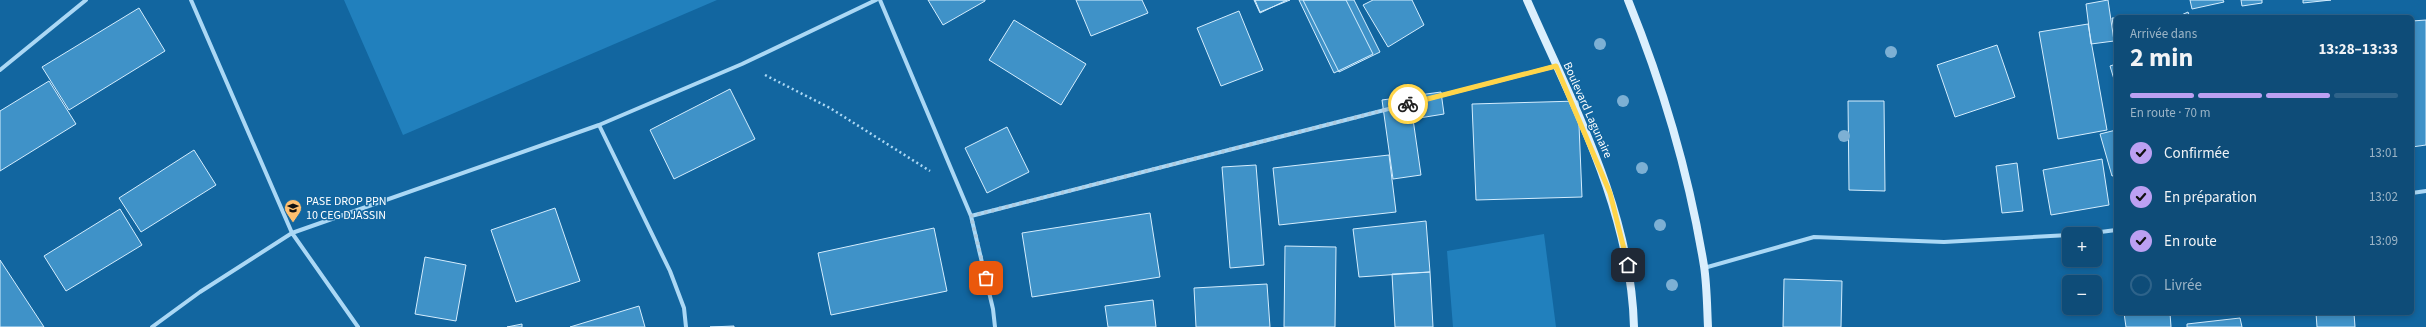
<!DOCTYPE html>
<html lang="fr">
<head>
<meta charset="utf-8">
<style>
  :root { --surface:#0e4c78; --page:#1c5680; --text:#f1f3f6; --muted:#9bb4c6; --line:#2e638a; --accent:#bca0f2 }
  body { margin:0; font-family:"Source Sans 3",sans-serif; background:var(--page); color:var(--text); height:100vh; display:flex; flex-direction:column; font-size:15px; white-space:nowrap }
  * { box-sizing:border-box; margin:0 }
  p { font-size:13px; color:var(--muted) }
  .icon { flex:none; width:22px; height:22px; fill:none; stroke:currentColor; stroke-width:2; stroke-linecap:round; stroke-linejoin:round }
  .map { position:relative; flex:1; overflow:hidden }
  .sheet { position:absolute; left:2114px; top:15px; width:300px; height:300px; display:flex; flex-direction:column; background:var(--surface); border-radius:6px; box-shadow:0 2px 6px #0003,0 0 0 1px var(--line) }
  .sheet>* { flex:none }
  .fabs { position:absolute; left:2062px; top:227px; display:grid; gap:8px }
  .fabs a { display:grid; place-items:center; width:40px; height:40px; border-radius:6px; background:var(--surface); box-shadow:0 2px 6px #0003,0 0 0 1px var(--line); font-size:20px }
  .pin { position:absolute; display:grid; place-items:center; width:34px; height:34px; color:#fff; margin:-17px; border-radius:8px; box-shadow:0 2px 6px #0006 }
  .courier { position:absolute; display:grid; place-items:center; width:40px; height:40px; margin:-20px; border:3px solid #ffd54a; border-radius:50%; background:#fff; color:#222; box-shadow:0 1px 5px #0007 }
  .summary em { font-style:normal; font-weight:700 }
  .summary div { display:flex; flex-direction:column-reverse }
  .summary { display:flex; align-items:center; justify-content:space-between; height:68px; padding:0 16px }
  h1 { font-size:26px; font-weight:700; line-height:30px }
  .bar { display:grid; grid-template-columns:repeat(4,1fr); gap:6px 4px; align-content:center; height:48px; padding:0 16px }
  .bar i { height:5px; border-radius:3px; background:var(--line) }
  .bar .on { background:var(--accent) }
  .bar p { grid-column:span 4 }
  ol { padding:0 16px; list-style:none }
  li { display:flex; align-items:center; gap:12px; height:44px }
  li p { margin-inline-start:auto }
  li .icon { padding:4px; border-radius:50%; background:var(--accent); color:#111; stroke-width:4 }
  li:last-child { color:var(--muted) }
  li i { width:22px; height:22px; border:2px solid var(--line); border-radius:50% }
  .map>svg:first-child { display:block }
</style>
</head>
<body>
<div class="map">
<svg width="2426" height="327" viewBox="0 0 2426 327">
  <rect width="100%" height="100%" fill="#1266a0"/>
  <!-- green -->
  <path fill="#2180bd" d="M344 0H717L403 135Z
    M1544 234 1556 327H1453L1447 251Z"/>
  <!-- building -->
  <path fill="#3f92c8" stroke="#d4edfe" d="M928 0H985V1L943 25Z
    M1076 0H1142L1148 13 1091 36Z
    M1254 0H1287L1260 13Z
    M1255 0H1290L1260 12Z
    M1299 0H1346L1373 54 1334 73Z
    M1303 0H1354L1380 52 1339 72Z
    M1373 0H1412L1424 25 1388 47 1363 5Z
    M2108 0 2114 41 2091 44 2086 4Z
    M2190 0H2223L2224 2 2192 9Z
    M2241 0H2262V3L2242 6Z
    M2303 0H2331L2303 3Z
    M139 8 165 51 69 110 42 67Z
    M1239 11 1263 70 1221 86 1197 28Z
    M2188 12 2190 17H2177Z
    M2112 18H2116V36H2115Z
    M1014 20 1086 64 1061 105 989 60Z
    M2426 20V145L2412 147V21Z
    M2088 24 2107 130 2058 139 2039 32Z
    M1997 45 2015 97 1955 117 1937 65Z
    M2116 64V86L2110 66Z
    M49 81 76 124 0 171V111Z
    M730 89 755 139 674 179 650 130Z
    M1441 92 1444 114 1413 119 1421 175 1393 179 1382 100Z
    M1578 101 1582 197 1476 200 1472 104Z
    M1848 101H1884L1885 191 1849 190Z
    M1007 127 1029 172 987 193 965 148Z
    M2116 130V175L2112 176 2100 134Z
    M194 150 216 185 141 232 119 198Z
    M1389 155 1396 212 1279 225 1273 168Z
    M2102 159 2109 205 2051 215 2043 170Z
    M2017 163 2023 211 2002 213 1996 166Z
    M1256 165 1264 265 1230 268 1222 167Z
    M555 208 580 281 516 302 491 230Z
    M120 209 142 245 66 291 44 256Z
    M1150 213 1160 277 1032 297 1022 233Z
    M1426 221 1430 272 1359 277 1353 229Z
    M934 228 947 291 831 315 818 253Z
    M1285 246 1336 247 1335 327H1284Z
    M425 257 466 265 456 321 415 314Z
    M0 260 44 327H0Z
    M1430 272 1433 327H1395L1392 274Z
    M1784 279 1842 281 1841 327H1783Z
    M1267 284 1270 327H1196L1194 288Z
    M1153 300 1156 327H1108L1105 306Z
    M639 306 645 327H570Z
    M2124 313H2170L2171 327H2126Z
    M2316 313H2354L2355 327H2317Z
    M2240 318 2242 327H2187V324Z
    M522 324V327H507Z
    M734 326V327H710Z"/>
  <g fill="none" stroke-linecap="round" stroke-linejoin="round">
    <!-- path -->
    <path stroke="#abd8f5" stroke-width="2.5" stroke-dasharray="2 3" stroke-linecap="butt" d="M765 75 830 108 930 171"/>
    <!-- street -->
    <path stroke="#abd8f5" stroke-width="4" d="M191 0 292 233 358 327
      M880 0 971 216 993 309 995 327
      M0 70 86 0
      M599 125 670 271 684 308 686 327
      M2412 193 2426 191
      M971 216 1556 66
      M2085 234 2116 230
      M1704 268 1814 237 1944 242 2069 235
      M152 327 200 292 292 233 599 125 742 64 876 0"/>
    <!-- secondary -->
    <path stroke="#dbeffd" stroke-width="8" d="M1527 0C1573 105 1631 210 1634 327
      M1628 0C1663 86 1689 174 1704 266 1707 286 1707 307 1708 327"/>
  </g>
  <!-- trees -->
  <g fill="#7db0d4">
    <circle cx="1600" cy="44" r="6"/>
    <circle cx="1891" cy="52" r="6"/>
    <circle cx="1623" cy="101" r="6"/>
    <circle cx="1844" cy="136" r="6"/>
    <circle cx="1642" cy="168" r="6"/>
    <circle cx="1660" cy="225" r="6"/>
    <circle cx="1672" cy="285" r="6"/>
  </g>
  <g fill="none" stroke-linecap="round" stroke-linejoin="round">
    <!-- done -->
    <path stroke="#acc9de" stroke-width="4" stroke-dasharray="0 7.2" d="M986 278 971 216 1408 104"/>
    <!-- route -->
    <path stroke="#ffd54a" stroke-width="5" d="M1408 104 1556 66 1610 193 1628 265"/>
  </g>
  <!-- icons -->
  <defs>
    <symbol id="school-pin" viewBox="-11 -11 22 30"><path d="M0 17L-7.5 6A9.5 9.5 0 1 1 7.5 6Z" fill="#ffbf6f" stroke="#1266a0"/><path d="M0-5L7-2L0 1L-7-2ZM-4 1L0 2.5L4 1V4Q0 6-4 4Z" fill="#111"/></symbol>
  </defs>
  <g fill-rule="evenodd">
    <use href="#school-pin" x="283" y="198" width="20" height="27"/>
  </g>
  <g text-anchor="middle" stroke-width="3" stroke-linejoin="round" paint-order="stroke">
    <!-- street labels -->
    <g font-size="12" fill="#fff" stroke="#1266a0">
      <text transform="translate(1588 110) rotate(66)" y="4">Boulevard Lagunaire</text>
    </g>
    <!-- poi labels -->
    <g font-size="12" fill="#fff" stroke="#1266a0" text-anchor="start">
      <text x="306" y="205">PASE DROP PPN<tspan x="306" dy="14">10 CEG DJASSIN</tspan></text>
    </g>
  </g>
</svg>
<div class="fabs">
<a>+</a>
<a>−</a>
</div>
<div class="pin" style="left:986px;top:278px;background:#ea580c"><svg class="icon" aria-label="bag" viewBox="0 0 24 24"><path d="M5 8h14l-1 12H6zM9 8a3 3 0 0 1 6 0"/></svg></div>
<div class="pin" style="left:1628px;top:265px;background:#1f2937"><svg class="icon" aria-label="home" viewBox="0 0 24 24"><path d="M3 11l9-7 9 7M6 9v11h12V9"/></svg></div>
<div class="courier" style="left:1408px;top:104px"><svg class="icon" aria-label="bike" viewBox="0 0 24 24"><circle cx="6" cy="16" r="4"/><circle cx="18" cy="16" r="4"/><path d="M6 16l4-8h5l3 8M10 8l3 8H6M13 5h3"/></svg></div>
<section class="sheet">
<div class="summary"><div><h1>2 min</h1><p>Arrivée dans</p></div><em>13:28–13:33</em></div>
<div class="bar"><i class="on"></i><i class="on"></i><i class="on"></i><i></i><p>En route · 70 m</p></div>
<ol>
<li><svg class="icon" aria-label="check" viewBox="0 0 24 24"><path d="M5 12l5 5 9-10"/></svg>Confirmée<p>13:01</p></li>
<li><svg class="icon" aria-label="check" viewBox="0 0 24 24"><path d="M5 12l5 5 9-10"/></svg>En préparation<p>13:02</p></li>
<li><svg class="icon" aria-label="check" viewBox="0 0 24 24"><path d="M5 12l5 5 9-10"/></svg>En route<p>13:09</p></li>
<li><i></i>Livrée</li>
</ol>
</section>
</div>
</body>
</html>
